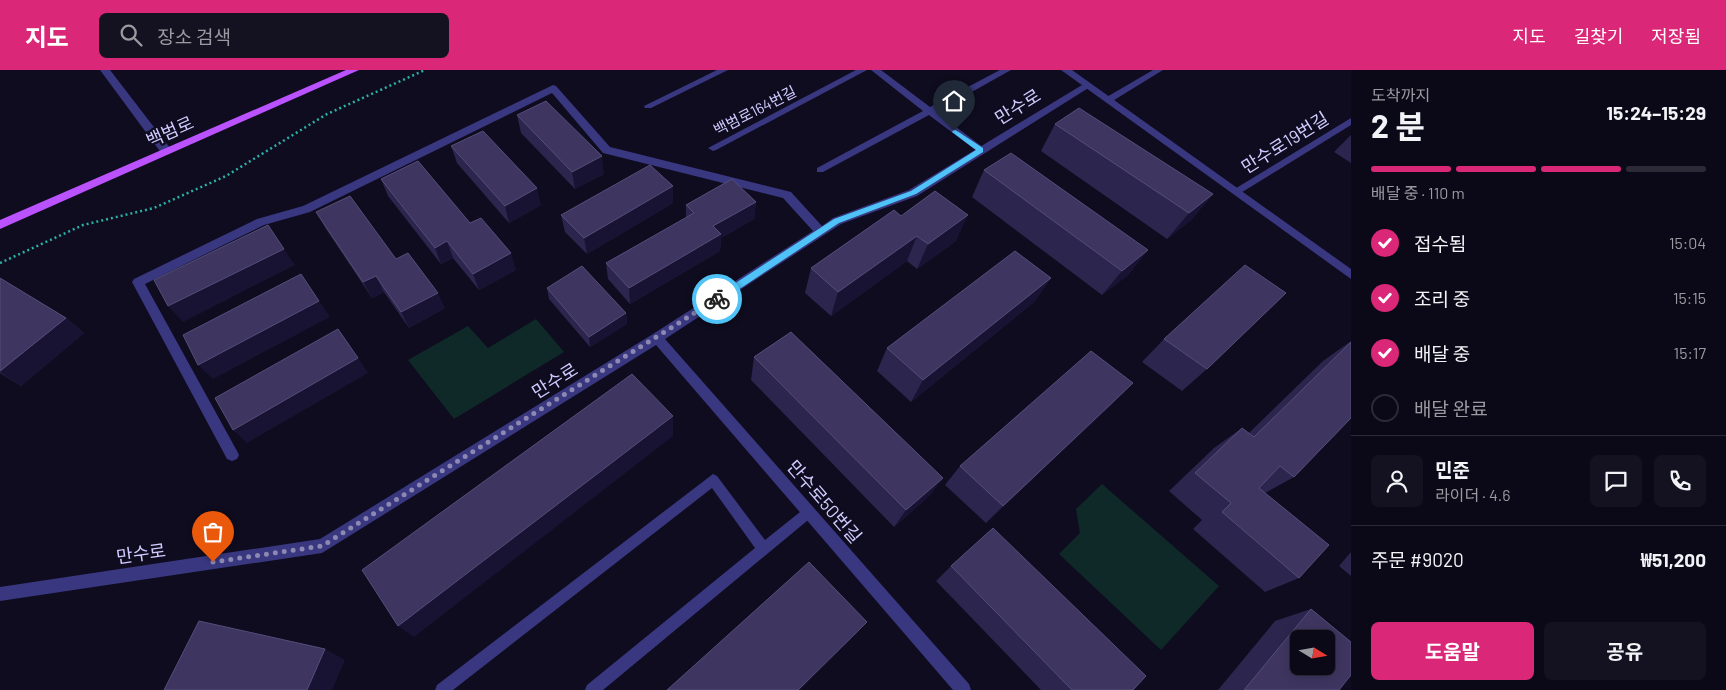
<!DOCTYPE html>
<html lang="ko">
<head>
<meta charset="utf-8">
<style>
  :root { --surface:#0b0917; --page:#141220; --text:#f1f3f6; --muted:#9a9aa1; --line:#2b2a36; --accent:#db2777 }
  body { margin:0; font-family:Barlow,"Noto Sans KR",sans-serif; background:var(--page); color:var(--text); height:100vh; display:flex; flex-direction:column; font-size:19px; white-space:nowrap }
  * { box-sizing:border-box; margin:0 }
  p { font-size:16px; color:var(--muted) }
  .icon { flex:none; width:28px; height:28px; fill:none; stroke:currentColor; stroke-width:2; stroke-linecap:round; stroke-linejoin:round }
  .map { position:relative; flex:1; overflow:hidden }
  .details { display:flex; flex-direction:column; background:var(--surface); width:375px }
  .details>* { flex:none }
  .needle { width:32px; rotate:101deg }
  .tools { position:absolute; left:1290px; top:560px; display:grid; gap:10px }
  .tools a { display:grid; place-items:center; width:45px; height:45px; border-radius:8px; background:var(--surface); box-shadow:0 2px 12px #0003,0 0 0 1px var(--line); font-size:25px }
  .pin { position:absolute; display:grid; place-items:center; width:42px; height:42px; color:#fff; margin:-51px -21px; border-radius:50% 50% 50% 0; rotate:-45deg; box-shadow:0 0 5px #0007 }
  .pin .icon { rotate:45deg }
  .courier { position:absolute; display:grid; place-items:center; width:50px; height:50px; margin:-25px; border:4px solid #4fc3f7; border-radius:50%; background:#fff; color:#222; box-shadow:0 1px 6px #0007 }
  .head em { font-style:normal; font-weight:700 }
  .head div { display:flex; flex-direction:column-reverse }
  .head { display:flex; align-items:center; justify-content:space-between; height:85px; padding:0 20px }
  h1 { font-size:32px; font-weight:700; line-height:38px }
  .bar { display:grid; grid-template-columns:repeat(4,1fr); gap:8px 5px; align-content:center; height:60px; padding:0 20px }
  .bar i { height:6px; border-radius:4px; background:var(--line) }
  .bar .current { background:var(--accent) }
  .bar p { grid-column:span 4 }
  .line { display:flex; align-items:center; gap:12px; padding:0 20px; border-top:1px solid var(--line) }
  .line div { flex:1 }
  .round { display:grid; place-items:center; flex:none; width:52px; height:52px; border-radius:8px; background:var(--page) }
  ol { padding:0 20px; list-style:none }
  li { display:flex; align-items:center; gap:15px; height:55px }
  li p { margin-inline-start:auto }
  li .icon { padding:5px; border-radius:50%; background:var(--accent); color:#fff; stroke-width:4 }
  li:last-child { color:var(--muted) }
  li i { width:28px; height:28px; border:2px solid var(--line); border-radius:50% }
  .button { display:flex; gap:10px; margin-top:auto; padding:10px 20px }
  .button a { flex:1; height:58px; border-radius:8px; background:var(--accent); color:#fff; font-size:20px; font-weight:700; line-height:58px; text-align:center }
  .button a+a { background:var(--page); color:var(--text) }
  header { display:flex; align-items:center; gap:30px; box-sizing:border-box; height:70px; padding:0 25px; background:var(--accent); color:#fff }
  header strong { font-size:24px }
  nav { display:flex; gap:28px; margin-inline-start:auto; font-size:18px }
  .search { width:350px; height:45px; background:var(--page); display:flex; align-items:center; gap:12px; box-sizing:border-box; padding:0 18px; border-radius:8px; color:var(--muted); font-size:19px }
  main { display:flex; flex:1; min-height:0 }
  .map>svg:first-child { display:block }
</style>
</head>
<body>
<header>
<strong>지도</strong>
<div class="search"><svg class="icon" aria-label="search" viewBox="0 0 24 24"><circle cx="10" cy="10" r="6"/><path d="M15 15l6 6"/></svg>장소 검색</div>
<nav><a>지도</a><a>길찾기</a><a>저장됨</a></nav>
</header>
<main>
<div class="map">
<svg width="1351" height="620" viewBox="0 0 1351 620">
  <rect width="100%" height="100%" fill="#0f0c1f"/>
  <!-- green -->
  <path fill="#0f2928" d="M536 249 564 282 454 349 408 290 468 256 488 278Z
    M1102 414 1219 516 1161 580 1059 484 1080 463 1076 439Z"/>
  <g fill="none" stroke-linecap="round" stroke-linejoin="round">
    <!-- path -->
    <path stroke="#2cb1a7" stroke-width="2.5" stroke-dasharray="2 3" stroke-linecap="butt" d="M0 193 83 155 154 138 226 106 327 44 425 0"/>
    <!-- service -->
    <path fill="#38377f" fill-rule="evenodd" d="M717 0H728L651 38H645L644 36Z
      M856 0H867L716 80 713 81 708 78Z
      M871 0H881L930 37 1000 0H1011L936 42 984 78V82H978L929 45 823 102H817V98L923 41Z
      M1153 0H1163L1111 32H1105V28Z
      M1351 48V55L1239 124H1233V120Z
      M713 404 717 406 765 470 805 438 809 436 813 438 815 442 813 446 603 620H585L587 615 755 478 712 418 453 620H435L437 615Z"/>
    <!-- minor -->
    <path fill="#38377f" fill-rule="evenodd" d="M100 0H110L170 78V84H162Z
      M1087 12 1090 13V17L917 126 841 154 665 269 969 614 971 620H953L656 275 322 483 0 531V517L320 469 653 264 813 161 783 128 603 83 552 23 310 142 264 155 145 214 237 381 239 385 237 389 232 391 227 389 132 212 134 209 257 149 303 136 553 15 556 16 610 77 791 122 822 156 833 148 909 120Z"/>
    <!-- tertiary -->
    <path fill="#38377f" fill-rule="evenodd" d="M1061 0H1072L1351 199V209Z"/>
    <!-- primary -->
    <path fill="#bb52ff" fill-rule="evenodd" d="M346 0H359L0 159V150Z"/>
  </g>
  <!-- wall -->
  <path fill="#2c254d" d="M517 45 604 104 575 119 521 63Z
    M1055 54 1213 124 1191 150 1167 169 1041 81Z
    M1351 65V93L1334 82Z
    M451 76 541 135 509 153 457 93Z
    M984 100 1148 180 1128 205 1102 225 972 127Z
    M381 109 470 153 516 200 479 220 453 188 441 194 388 126Z
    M756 132 754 149 721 168 720 181 630 234 608 209 606 193 686 148V135Z
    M673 133 587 184 565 162 561 145Z
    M316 142 396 189 445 238 409 258 384 222 372 228 326 159Z
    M901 146 956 171 917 199 907 191 831 246 805 223 811 198Z
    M0 208 66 248 84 263 21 316 0 303Z
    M1051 208 1034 232 911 332 877 301 887 278Z
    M547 218 626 243 627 254 590 277 549 229Z
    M1164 269 1207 299 1182 321 1142 292Z
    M1351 271V348L1294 407 1265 423 1299 508 1265 522 1193 459 1202 450 1169 421 1214 378 1242 358 1249 363 1323 291Z
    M754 287 943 408 929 426 894 457 751 310Z
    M1133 313 986 453 945 415 960 396Z
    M1351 482V506L1339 496Z
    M951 496 1133 620H1041L936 511Z
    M1311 539 1339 620H1218L1275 551Z"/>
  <!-- shaded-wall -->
  <path fill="#191333" d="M602 86 604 104 575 119 572 102Z
    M673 116V133L587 184 584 168Z
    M537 118 541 135 509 153 505 136Z
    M1213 124 1191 150 1167 169 1189 143Z
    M756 132 754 149 721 168 720 181 630 234 629 218 713 156Z
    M968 145 956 171 917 199 928 174Z
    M917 166 907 191 831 246 838 222Z
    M447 171 453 188 441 194 435 178Z
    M284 179 295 195 183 252 168 236Z
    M1148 180 1128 205 1102 225 1122 201Z
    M511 183 516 200 479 220 473 204Z
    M301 204 330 247 213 309 198 295Z
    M376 206 384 222 372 228 363 212Z
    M1051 208 1034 232 911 332 923 310Z
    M438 223 445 238 409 258 401 242Z
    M626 243 627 254 590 277 589 267Z
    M66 248 84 263 21 316 0 302Z
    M358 288 368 303 247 373 233 360Z
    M1133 313 1112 335 986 453 1003 436Z
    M673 346V366L414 567 398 556Z
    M943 408 929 426 894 457 906 440Z
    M867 552 856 564 800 620H798Z
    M325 579 345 590 332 620H307Z"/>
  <!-- building -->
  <path fill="#3e3660" stroke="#554e79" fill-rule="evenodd" d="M546 31 602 86 572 102 517 45Z
    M1079 38 1213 124 1189 143 1055 54Z
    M483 61 537 118 505 136 451 76Z
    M1011 83 1148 180 1122 201 984 100Z
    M418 91 470 153 481 148 511 183 473 204 447 171 435 178 381 109Z
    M650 95 673 116 584 168 561 145Z
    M732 109 756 132 713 156 721 164 629 218 606 193 694 143 686 135Z
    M935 121 968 145 928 174 917 166 838 222 811 198 894 140 901 146Z
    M350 126 396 189 408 183 438 223 401 242 376 206 363 212 316 142Z
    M268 155 284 179 168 236 154 210Z
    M1015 181 1051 208 923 310 887 278Z
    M1245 195 1286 223 1207 299 1164 269Z
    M582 196 626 243 589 267 547 218Z
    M301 204 319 231 198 295 183 265Z
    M0 208 66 248 0 301Z
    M338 259 358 288 233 360 215 328Z
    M791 262 943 408 906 440 754 287Z
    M1351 272V348L1294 407 1280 396 1259 418 1329 475 1299 508 1222 442 1231 433 1195 403 1242 358 1254 367Z
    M1091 281 1133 313 1003 436 960 396Z
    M632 304 673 346 398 556 362 500Z
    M993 458 1146 606 1133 620H1072L951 496Z
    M809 492 867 552 798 620H667Z
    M1311 539 1351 572V605L1339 620H1244ZM1299 569H1326V596H1299Z
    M199 551 325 579 307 620H164Z"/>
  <!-- route -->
  <path fill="#4fc3f7" d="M954 59 983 78V82L916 124 839 153 720 232H714V227L834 149 911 121 976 80 952 62Z"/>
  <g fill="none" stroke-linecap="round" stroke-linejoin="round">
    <!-- done -->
    <path stroke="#8c88b1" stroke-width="5" stroke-dasharray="0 9" d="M213 492 322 476 717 229"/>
  </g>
  <g text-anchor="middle" stroke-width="4.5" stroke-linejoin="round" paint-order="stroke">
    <!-- far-street labels -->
    <g font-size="15" fill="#d0cbff" stroke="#0f0c1f">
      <text transform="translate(755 41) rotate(-27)" y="5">백범로164번길</text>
    </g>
    <!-- street labels -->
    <g font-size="18" fill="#d0cbff" stroke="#0f0c1f">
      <text transform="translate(1018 37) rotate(-32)" y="6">만수로</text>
      <text transform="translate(170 62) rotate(-24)" y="6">백범로</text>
      <text transform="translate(1285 73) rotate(-32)" y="6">만수로19번길</text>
      <text transform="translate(555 311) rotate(-32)" y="6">만수로</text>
      <text transform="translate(824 432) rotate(49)" y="6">만수로50번길</text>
      <text transform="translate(141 484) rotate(-8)" y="6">만수로</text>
    </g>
  </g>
</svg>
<div class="tools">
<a><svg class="needle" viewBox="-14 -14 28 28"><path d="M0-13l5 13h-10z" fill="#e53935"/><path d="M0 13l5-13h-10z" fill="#9a9aa1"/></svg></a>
</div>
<div class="pin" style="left:213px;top:492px;background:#ea580c"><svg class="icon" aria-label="bag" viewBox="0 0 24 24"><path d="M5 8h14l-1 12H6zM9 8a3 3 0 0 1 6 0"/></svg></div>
<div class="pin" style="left:954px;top:61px;background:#1f2937"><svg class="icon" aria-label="home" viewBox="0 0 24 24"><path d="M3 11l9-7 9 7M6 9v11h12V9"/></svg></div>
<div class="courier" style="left:717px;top:229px"><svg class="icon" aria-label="bike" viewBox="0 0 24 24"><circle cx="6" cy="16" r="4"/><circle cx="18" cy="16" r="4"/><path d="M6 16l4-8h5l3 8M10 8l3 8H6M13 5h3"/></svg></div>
</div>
<section class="details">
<div class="head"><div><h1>2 분</h1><p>도착까지</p></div><em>15:24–15:29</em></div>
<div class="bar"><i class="current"></i><i class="current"></i><i class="current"></i><i></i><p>배달 중 · 110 m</p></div>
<ol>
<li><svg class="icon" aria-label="check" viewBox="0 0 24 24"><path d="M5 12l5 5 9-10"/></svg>접수됨<p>15:04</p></li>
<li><svg class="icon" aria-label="check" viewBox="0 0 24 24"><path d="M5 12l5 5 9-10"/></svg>조리 중<p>15:15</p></li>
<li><svg class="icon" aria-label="check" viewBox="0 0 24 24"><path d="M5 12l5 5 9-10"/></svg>배달 중<p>15:17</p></li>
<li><i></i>배달 완료</li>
</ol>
<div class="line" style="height:90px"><a class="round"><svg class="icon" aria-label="person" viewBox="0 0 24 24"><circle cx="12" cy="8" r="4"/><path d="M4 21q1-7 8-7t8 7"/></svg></a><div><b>민준</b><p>라이더 · 4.6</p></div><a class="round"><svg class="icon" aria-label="chat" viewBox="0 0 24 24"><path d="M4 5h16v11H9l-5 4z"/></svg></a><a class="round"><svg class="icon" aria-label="phone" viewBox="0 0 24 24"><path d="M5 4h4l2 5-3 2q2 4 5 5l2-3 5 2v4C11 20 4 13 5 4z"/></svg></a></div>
<div class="line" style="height:65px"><div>주문 #9020</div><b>₩51,200</b></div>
<div class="button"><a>도움말</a><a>공유</a></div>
</section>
</main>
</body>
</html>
